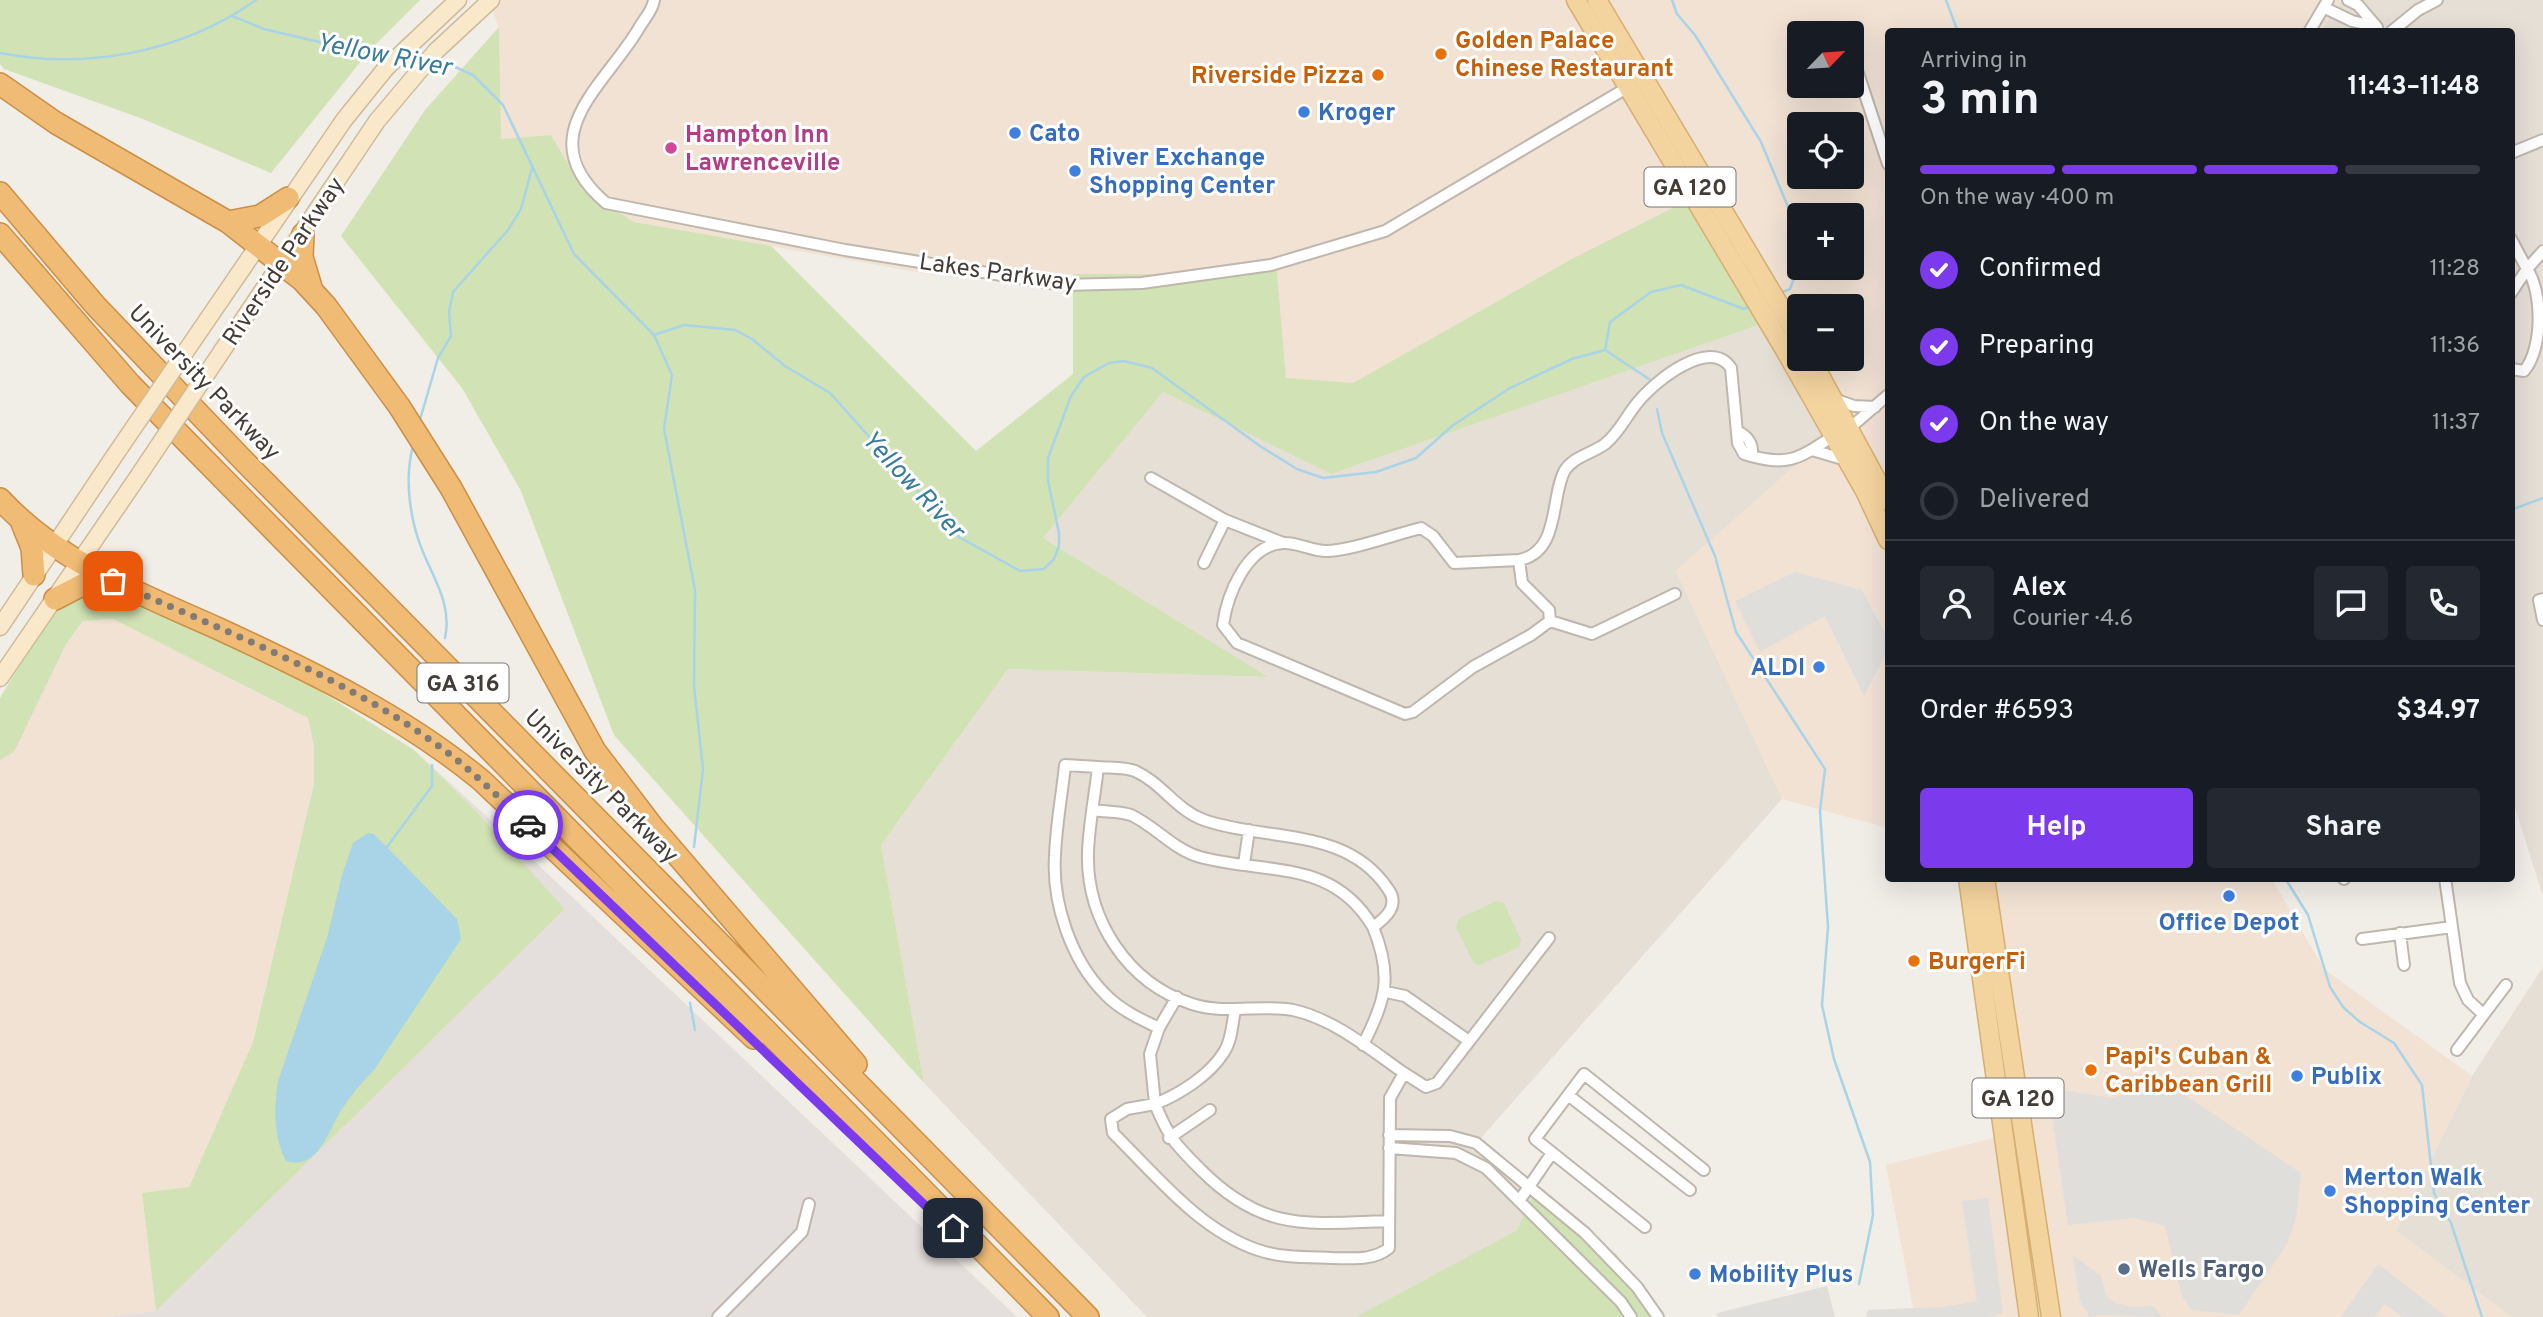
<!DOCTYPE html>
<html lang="en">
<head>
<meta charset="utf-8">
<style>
  :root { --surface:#171b24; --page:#242831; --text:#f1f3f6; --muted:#9ea1a6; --line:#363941; --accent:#7c3aed }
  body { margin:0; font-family:Overpass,sans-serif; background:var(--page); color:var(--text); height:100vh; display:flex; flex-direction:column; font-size:26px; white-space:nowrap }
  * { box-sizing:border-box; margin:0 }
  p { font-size:23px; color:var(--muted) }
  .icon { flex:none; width:38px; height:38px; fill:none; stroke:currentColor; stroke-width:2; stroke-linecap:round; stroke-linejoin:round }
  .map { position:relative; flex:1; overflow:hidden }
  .sheet { position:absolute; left:1885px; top:28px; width:630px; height:854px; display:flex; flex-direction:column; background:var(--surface); border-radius:7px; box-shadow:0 7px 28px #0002 }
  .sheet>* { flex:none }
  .needle { width:46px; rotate:65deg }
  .buttons { position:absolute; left:1787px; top:21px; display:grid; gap:14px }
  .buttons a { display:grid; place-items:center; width:77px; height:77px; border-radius:7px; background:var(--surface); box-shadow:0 7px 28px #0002; font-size:35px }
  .pin { position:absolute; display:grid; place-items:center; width:60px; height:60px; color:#fff; margin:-30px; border-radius:14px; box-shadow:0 4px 10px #0006 }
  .courier { position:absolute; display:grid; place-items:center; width:70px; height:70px; margin:-35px; border:5px solid #7c3aed; border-radius:50%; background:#fff; color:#222; box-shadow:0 2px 9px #0007 }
  .head em { font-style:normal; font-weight:700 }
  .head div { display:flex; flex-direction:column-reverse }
  .head { display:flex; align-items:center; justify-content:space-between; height:119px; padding:0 35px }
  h1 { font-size:46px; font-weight:700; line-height:52px }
  .bar { display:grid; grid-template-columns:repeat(4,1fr); gap:10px 7px; align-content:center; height:84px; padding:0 35px }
  .bar i { height:9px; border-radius:5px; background:var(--line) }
  .bar .on { background:var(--accent) }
  .bar p { grid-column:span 4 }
  .line { display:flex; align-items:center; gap:18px; padding:0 35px; border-top:2px solid var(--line) }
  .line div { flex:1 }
  .round { display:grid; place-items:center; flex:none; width:74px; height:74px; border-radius:7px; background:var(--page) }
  ol { padding:0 35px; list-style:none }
  li { display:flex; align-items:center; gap:21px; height:77px }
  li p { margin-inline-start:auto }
  li .icon { padding:7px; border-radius:50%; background:var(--accent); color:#fff; stroke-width:4 }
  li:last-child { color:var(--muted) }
  li i { width:38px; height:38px; border:4px solid var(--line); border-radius:50% }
  .cta { display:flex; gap:14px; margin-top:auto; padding:14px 35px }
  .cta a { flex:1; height:80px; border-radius:7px; background:var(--accent); color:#fff; font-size:28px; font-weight:700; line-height:80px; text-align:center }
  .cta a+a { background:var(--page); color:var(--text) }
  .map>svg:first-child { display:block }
</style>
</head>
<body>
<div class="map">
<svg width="2543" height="1317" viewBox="0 0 2543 1317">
  <rect width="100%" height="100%" fill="#f1ede7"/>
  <!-- residential -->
  <path fill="#e5dfd6" d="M2342 0H2543V896L2511 795V32H2320Z
    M1770 321 1838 428 1676 571 1782 799 1471 1149 1535 1191 1517 1230 1357 1317H1147L924 1083 881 845 1008 669 1266 677 1043 538 1163 392 1331 474Z
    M2543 967V1317H2512L2396 1231 2472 1076Z"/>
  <!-- commercial -->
  <path fill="#f1e2d4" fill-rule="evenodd" d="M488 0H2342L2320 31 1888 32V828L1782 799 1676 571 1838 428 1770 321 1570 260 1353 383 1286 379 1276 261 1229 274 934 275 634 222 583 190 551 135 501 139 499 27ZM1799 33H1852V86H1799ZM1799 124H1852V177H1799ZM1799 215H1852V268H1799ZM1799 306H1852V359H1799Z
    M113 619 308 718 314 746V784L253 1042 189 1187 142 1193 156 1311 108 1317H0V760L14 751 66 644 83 621Z
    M1981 879H2272L2324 969 2472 1076 2396 1231 2512 1317H1915L1886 1165 2022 1131Z"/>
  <!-- industrial -->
  <path fill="#e4dfdc" d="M414 750 497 826 1017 1317H108L156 1311 565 909 474 809Z"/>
  <!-- green -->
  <path fill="#d1e2b4" d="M0 0H420L370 50 271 173 143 119 4 69 0 64Z
    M499 27 501 139 551 135 583 190 634 222 771 246 976 451 1073 374V274H1229L1276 260 1286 378 1353 383 1570 260 1700 194 1770 321 1331 474 1163 392 1043 538 1268 677 1008 669 881 845 924 1083 614 735 521 491 462 388 341 236 425 110Z
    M115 592 309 684 414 750 474 809 565 909 156 1311 142 1193 189 1187 253 1042 314 784V746L308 718 113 619 83 621 66 644 14 752 0 760V698L60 599Z
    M1496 901 1504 903 1521 940 1519 947 1480 965 1474 964 1456 927 1458 919Z
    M1535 1191 1617 1255 1662 1317H1356L1517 1230Z"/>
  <!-- parking -->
  <path fill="#e0dedb" d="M1795 572 1862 590 1888 639V649L1864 696 1825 616 1760 652 1735 601Z
    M2166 1082 2301 1173 2296 1218 2287 1244 2239 1315 2192 1310 2182 1296 2165 1226 2135 1218 2068 1225 2048 1088 2113 1098Z
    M1988 1198 2003 1313 1990 1317H1866L1868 1310 1944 1307 1977 1301 1962 1201Z
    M2073 1255 2101 1276 2106 1295 2115 1303 2132 1307 2153 1306 2162 1317 2099 1315 2090 1317 2080 1301Z
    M2378 1264 2447 1317H2403L2384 1304 2374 1317H2341Z
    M1827 1286 1835 1317H1718L1717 1313Z"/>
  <!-- water -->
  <path fill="#a9d4e8" d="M368 833 374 834 457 919 461 939 374 1070C362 1082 352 1094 342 1109 328 1130 319 1171 286 1161 273 1136 274 1108 278 1081L327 938 342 875 353 843Z"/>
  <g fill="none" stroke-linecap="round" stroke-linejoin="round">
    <!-- stream -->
    <path stroke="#a9d4e8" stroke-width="2.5" d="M1672 0 1677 14 1695 35 1761 142 1799 233
      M1946 0 1958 32
      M232 16 264 29 387 58
      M0 53C87 70 183 52 256 0
      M400 61 418 64
      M432 64 453 66 473 75 503 105 574 254 654 335 672 375 664 429 695 590 694 686 703 769 694 847
      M1780 293 1790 289 1799 265
      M654 335 684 325 735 330 752 339 785 366 830 393 959 537 1020 571 1044 569 1054 559 1059 546V533L1048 481V458L1071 396 1084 377 1109 363 1124 361 1152 368 1260 446 1297 469 1323 478 1376 472 1416 458 1452 426 1510 388 1572 359 1605 350
      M1605 350 1610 322 1651 292 1681 285 1744 309 1751 306
      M1605 350 1652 381
      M1657 409 1662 433 1715 556 1736 632 1825 769 1820 811 1828 927 1822 1005 1834 1059 1870 1162 1873 1215 1859 1284
      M419 423 438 358 451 336 449 312 453 292 508 230 521 209 532 168
      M413 446C404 479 410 521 423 552 435 581 452 606 445 638
      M2511 510 2543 498
      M387 847 432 786V765
      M2285 878 2308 915 2330 987 2343 1007 2360 1022 2394 1043 2422 1085 2434 1193 2451 1223 2482 1317
      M690 1003 695 1030"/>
    <defs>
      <path id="street" d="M654 0C653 10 644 19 639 28 605 86 528 137 606 203L845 250 1063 285 1142 283 1271 265 1385 231 1630 86
        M2348 0 2358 5 2376 26
        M2325 8 2352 21 2377 27
        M2309 32 2328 0
        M2391 32 2418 10 2437 0
        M1858 73 1888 164
        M2511 153 2543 140
        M2511 239 2527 269 2511 293
        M2511 369 2524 371C2543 349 2543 292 2527 269L2543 251
        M1834 399 1854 406 1875 407
        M1851 427 1888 395
        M1737 431C1749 437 1753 444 1752 456
        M1812 450 1846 460
        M1151 478 1225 520 1283 543
        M1421 528 1433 536 1454 563 1519 560 1522 583 1549 610 1550 621 1531 635 1473 667 1413 712 1405 714 1237 643 1223 625C1227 596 1246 545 1283 543 1297 542 1312 551 1326 551 1350 551 1396 534 1421 528Z
        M1519 560C1561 552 1550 496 1565 470 1573 457 1593 453 1605 444 1620 432 1626 416 1638 402 1654 382 1710 336 1731 368L1738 443 1744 454C1787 467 1797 460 1833 436
        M1204 563 1225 520
        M2543 599 2539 600 2543 620
        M1550 621 1592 634 1675 594
        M1098 767 1065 765C1062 795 1056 825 1055 856 1052 903 1071 960 1105 994 1119 1009 1140 1019 1159 1028L1177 997
        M1093 810C1105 812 1120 811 1131 815 1155 826 1174 850 1200 857 1267 875 1332 858 1373 927
        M1244 864 1249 830
        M2344 878V879
        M2445 878 2460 983 2468 1000 2483 1014
        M2400 933 2404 965
        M2362 939 2452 927
        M1386 992 1405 996 1469 1041
        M1159 1028 1150 1054 1155 1104C1180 1094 1210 1075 1224 1052 1232 1040 1232 1024 1235 1010
        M1363 1045C1386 998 1393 977 1373 927 1386 918 1400 905 1388 889 1346 826 1267 842 1204 820 1176 810 1162 783 1135 771 1125 767 1109 768 1098 767 1095 795 1089 824 1088 852 1086 919 1127 983 1192 1004 1226 1015 1259 1004 1293 1010 1334 1019 1371 1050 1404 1073L1390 1098 1389 1248C1373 1261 1352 1258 1332 1258 1308 1257 1281 1258 1258 1250 1199 1230 1156 1175 1113 1133L1111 1119 1127 1109 1155 1104C1169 1138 1175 1144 1201 1170 1263 1232 1307 1224 1389 1221
        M2457 1050 2506 985
        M1404 1073 1426 1087 1437 1083 1549 938
        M1568 1095 1690 1190
        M1389 1135 1450 1136 1476 1143 1585 1233 1637 1287 1658 1317
        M1169 1138 1210 1110
        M1389 1148 1456 1153 1486 1168 1621 1302 1631 1317
        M1519 1201 1552 1153
        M1645 1227 1535 1139 1584 1074 1704 1170
        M718 1317 802 1232 809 1204"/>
      <path id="secondary" d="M201 329 344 120 386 68 458 0
        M222 351 377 121 436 51 491 0
        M0 627 115 455
        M0 678 137 478"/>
      <path id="primary" d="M1576 0 1785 350 1865 491 1888 540
        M1597 0 1799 338
        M1811 359 1888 501
        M1968 878 2029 1317
        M1985 878 2051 1317"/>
      <path id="highway" d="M0 84 56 123 228 222 302 280 326 306 399 406 451 488 595 751 653 827 856 1064
        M0 193 95 305 242 459 1088 1317
        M228 222 260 216 288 198
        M0 234 130 384 1048 1317
        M303 234 302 257 311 287
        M0 499C59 563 141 594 219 629 312 672 402 715 481 780L754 1038
        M22 523 32 548 34 575
        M55 599 82 585 113 581"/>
    </defs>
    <!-- street casing -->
    <use href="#street" stroke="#bfb7ae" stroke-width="14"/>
    <!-- secondary casing -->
    <use href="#secondary" stroke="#cdbb9b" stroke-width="19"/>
    <!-- primary casing -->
    <use href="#primary" stroke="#d7af70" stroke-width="21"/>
    <!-- highway casing -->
    <use href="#highway" stroke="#cc8f46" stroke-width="24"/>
    <!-- street -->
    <use href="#street" stroke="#fff" stroke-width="10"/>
    <!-- secondary -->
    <use href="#secondary" stroke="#f9e9ca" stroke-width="16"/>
    <!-- primary -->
    <use href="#primary" stroke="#f3d39e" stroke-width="18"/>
    <!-- highway -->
    <use href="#highway" stroke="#efbb75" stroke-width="21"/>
    <defs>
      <path id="secondary-bridge" d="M115 455 201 329
        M137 478 222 351"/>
    </defs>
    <!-- secondary-bridge casing -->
    <use href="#secondary-bridge" stroke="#cdbb9b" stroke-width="19" stroke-linecap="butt"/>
    <!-- secondary-bridge -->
    <use href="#secondary-bridge" stroke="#f9e9ca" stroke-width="16"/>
  </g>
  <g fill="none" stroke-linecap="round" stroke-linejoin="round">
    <!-- done -->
    <path stroke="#817b75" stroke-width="7" stroke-dasharray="0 12.6" d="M113 581C223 631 342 675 440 747 472 770 499 798 528 825"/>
    <!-- route -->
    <path stroke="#7c3aed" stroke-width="9" d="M528 825 932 1212 953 1228"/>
  </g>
  <!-- markers -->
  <g fill="#e8710a" stroke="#fff" stroke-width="2.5">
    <circle cx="1441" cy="54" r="7"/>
    <circle cx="1378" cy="75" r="7"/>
    <circle cx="1914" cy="961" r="7"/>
    <circle cx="2091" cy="1070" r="7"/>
  </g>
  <g fill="#3f7fe0" stroke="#fff" stroke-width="2.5">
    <circle cx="1304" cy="112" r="7"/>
    <circle cx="1015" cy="133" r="7"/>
    <circle cx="1075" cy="171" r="7"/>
    <circle cx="1819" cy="667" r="7"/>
    <circle cx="2229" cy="896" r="7"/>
    <circle cx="2297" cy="1076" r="7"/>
    <circle cx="2330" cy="1191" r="7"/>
    <circle cx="1695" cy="1274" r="7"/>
  </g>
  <circle fill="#d1479c" stroke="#fff" stroke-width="2.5" cx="671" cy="148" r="7"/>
  <circle fill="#5c6f8a" stroke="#fff" stroke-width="2.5" cx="2124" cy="1269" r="7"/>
  <g text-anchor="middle" stroke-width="6" stroke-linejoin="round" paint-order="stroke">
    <!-- shield labels -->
    <g fill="#fff" stroke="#7c7773" stroke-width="2">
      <rect x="1644.5" y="167.5" width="91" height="39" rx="5"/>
      <rect x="417.5" y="663.5" width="91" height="39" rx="5"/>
      <rect x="1972.5" y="1078.5" width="91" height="39" rx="5"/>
    </g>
    <g font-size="23" font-weight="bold" fill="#443d37">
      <text x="1690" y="195">GA 120</text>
      <text x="463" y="691">GA 316</text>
      <text x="2018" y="1106">GA 120</text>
    </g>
    <!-- food labels -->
    <g font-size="24" font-weight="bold" fill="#c56008" stroke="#fff" text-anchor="start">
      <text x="1455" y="48">Golden Palace<tspan x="1455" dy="28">Chinese Restaurant</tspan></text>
      <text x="1364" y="83" text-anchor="end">Riverside Pizza</text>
      <text x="1928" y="969">BurgerFi</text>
      <text x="2105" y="1064">Papi's Cuban &amp;<tspan x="2105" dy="28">Caribbean Grill</tspan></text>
    </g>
    <!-- shop labels -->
    <g font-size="24" font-weight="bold" fill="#366cbe" stroke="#fff" text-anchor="start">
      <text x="1318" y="120">Kroger</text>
      <text x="1029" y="141">Cato</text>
      <text x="1089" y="165">River Exchange<tspan x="1089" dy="28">Shopping Center</tspan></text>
      <text x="1805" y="675" text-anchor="end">ALDI</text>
      <text x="2229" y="930" text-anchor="middle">Office Depot</text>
      <text x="2311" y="1084">Publix</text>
      <text x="2344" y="1185">Merton Walk<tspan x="2344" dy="28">Shopping Center</tspan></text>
      <text x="1709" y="1282">Mobility Plus</text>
    </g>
    <!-- hotel labels -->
    <g font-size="24" font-weight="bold" fill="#b23c85" stroke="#fff" text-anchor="start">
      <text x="685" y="142">Hampton Inn<tspan x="685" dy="28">Lawrenceville</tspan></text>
    </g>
    <!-- street labels -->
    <g font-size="24" fill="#443d37" stroke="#fff">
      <text transform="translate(283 261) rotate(-56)" y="8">Riverside Parkway</text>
      <text transform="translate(998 272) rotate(8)" y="8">Lakes Parkway</text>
      <text transform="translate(205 382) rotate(46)" y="8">University Parkway</text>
      <text transform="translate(602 786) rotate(45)" y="8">University Parkway</text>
    </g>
    <!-- service labels -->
    <g font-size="24" font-weight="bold" fill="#4e5e75" stroke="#fff" text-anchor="start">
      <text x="2138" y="1277">Wells Fargo</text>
    </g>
    <!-- water labels -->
    <g font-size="26" font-style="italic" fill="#397b9d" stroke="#fff">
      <text transform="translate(384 54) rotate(11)" y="9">Yellow River</text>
      <text transform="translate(914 484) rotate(47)" y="9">Yellow River</text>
    </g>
  </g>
</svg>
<div class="buttons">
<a><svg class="needle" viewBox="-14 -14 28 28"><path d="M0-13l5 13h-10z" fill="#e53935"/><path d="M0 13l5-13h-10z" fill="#9ea1a6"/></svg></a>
<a><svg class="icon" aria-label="locate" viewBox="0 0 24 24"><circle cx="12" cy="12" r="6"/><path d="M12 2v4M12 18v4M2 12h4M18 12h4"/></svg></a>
<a>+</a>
<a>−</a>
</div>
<div class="pin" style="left:113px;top:581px;background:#ea580c"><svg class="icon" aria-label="bag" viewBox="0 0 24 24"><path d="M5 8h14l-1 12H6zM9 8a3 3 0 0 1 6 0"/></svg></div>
<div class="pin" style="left:953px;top:1228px;background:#1f2937"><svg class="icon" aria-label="home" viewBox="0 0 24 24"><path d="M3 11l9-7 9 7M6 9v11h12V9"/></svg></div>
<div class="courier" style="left:528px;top:825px"><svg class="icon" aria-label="car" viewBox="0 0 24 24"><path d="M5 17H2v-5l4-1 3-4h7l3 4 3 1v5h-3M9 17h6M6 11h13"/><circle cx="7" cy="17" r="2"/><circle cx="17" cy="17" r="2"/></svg></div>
<section class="sheet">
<div class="head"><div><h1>3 min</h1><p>Arriving in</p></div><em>11:43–11:48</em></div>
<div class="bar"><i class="on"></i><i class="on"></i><i class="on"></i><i></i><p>On the way · 400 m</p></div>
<ol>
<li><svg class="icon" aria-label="check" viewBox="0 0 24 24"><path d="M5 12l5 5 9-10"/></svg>Confirmed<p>11:28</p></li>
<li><svg class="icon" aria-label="check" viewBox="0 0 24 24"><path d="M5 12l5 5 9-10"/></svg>Preparing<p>11:36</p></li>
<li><svg class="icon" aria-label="check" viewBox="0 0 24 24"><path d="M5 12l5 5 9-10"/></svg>On the way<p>11:37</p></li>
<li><i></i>Delivered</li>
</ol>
<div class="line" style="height:126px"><a class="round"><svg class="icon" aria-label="person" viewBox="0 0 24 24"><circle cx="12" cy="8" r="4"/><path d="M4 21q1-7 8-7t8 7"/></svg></a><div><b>Alex</b><p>Courier · 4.6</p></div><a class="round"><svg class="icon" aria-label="chat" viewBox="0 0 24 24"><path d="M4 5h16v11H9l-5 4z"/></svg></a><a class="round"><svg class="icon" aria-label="phone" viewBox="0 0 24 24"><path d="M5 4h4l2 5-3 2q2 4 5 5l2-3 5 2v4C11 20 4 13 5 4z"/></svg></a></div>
<div class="line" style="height:91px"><div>Order #6593</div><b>$34.97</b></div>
<div class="cta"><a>Help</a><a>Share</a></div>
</section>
</div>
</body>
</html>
